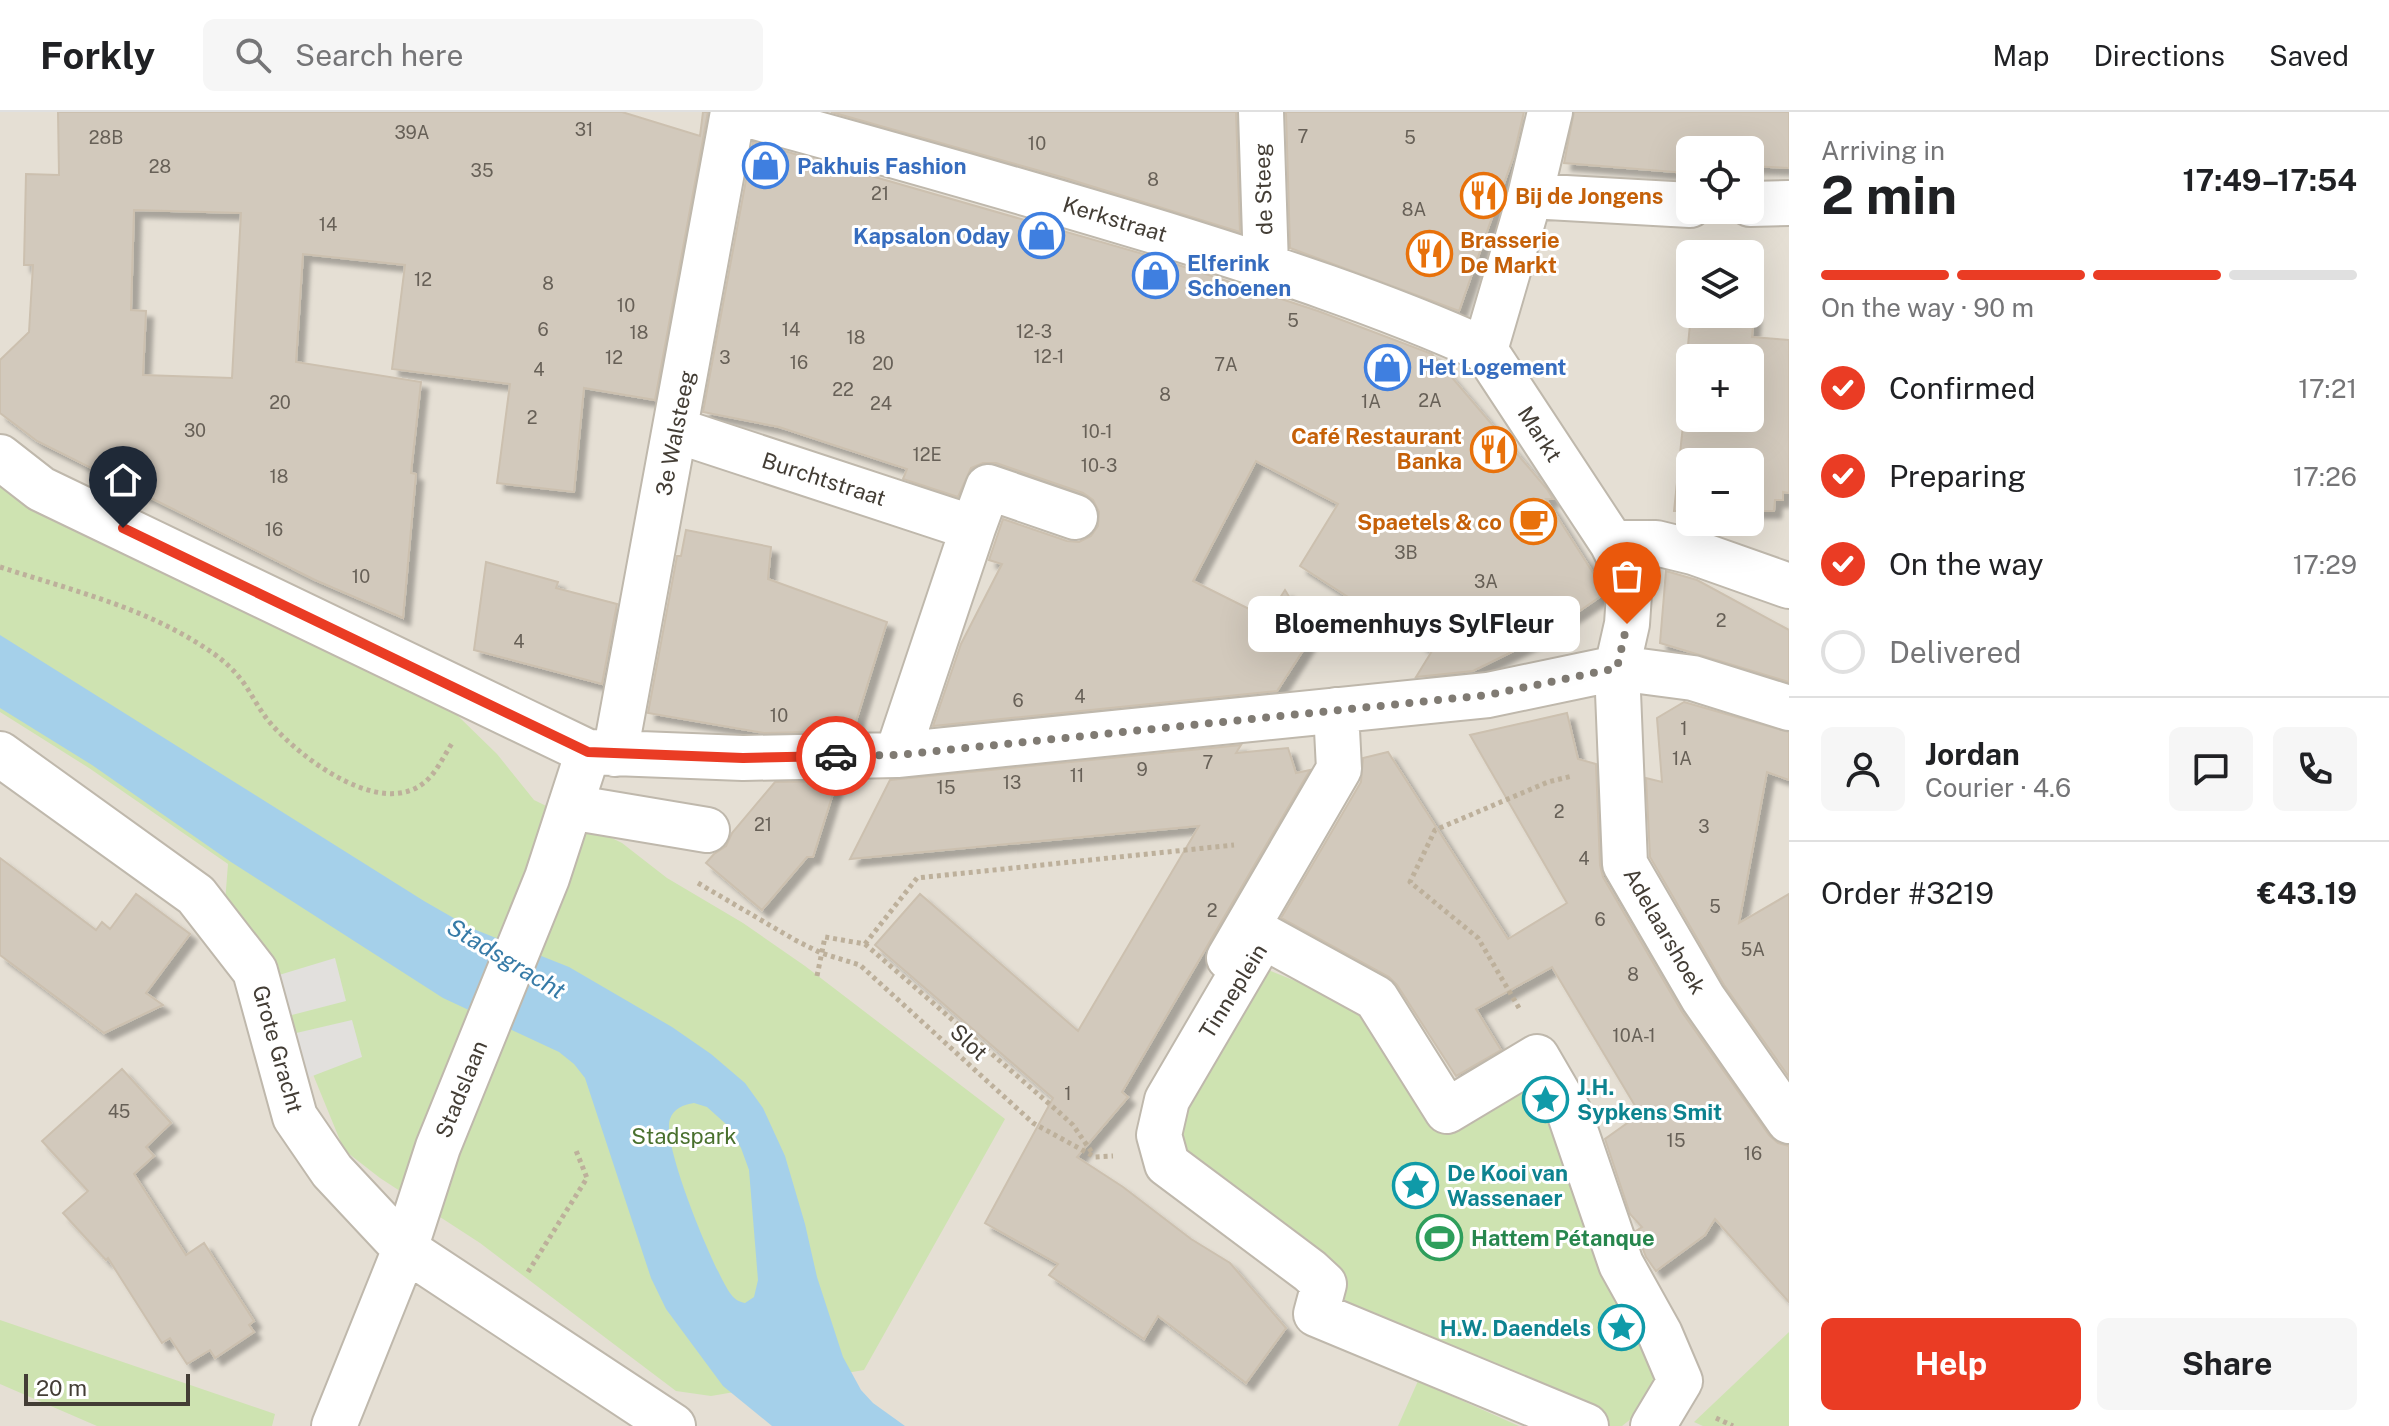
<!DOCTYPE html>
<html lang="en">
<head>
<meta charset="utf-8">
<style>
  :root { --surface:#fff; --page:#f6f6f6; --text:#202124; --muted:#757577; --line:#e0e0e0; --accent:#ea3c24 }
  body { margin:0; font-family:"Public Sans",sans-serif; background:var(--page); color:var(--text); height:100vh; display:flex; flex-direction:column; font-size:30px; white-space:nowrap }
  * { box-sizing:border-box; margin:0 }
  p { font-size:26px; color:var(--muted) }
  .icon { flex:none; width:44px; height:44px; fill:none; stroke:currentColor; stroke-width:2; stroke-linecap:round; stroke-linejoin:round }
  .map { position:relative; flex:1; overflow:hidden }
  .panel { display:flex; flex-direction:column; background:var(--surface); width:600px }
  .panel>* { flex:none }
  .controls { position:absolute; left:1676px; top:24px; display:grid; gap:16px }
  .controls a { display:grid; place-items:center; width:88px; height:88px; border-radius:12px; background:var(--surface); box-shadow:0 8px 32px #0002; font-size:40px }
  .scale { position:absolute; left:24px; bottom:20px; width:166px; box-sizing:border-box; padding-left:8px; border:4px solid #433d35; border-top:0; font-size:22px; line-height:28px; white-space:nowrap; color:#433d35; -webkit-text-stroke:6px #fff; paint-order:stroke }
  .pin { position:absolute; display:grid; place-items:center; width:68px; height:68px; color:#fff; margin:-82px -34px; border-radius:50% 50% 50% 0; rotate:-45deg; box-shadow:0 0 8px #0007 }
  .pin .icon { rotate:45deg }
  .courier { position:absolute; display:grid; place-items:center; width:80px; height:80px; margin:-40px; border:6px solid #ea3c24; border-radius:50%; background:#fff; color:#222; box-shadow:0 2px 10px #0007 }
  .bubble { position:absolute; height:56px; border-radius:12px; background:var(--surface); box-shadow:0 8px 32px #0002; font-size:26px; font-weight:700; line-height:56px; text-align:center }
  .head em { font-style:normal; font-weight:700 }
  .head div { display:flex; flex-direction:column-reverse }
  .head { display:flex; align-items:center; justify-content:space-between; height:136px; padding:0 32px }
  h1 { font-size:52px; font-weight:700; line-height:60px }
  .bar { display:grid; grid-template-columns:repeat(4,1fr); gap:12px 8px; align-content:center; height:96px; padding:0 32px }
  .bar i { height:10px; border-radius:6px; background:var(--line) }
  .bar .selected { background:var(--accent) }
  .bar p { grid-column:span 4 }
  .line { display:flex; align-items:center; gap:20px; padding:0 32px; border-top:2px solid var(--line) }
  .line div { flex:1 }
  .round { display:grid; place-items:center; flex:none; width:84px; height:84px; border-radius:12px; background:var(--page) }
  ol { padding:0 32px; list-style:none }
  li { display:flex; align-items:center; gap:24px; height:88px }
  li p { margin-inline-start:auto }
  li .icon { padding:8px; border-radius:50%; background:var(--accent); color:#fff; stroke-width:4 }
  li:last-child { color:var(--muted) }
  li i { width:44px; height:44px; border:4px solid var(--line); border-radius:50% }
  .button { display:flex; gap:16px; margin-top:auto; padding:16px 32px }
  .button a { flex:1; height:92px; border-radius:12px; background:var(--accent); color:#fff; font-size:32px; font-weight:700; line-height:92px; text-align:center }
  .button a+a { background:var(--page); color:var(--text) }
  header { display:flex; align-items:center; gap:48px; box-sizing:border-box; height:112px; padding:0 40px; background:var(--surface); border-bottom:2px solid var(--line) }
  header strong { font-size:38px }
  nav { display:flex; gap:44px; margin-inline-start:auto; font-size:28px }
  .search { width:560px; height:72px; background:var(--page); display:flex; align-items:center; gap:20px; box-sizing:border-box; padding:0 28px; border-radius:12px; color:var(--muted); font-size:30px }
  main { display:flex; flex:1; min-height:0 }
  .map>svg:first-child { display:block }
</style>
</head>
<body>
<header>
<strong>Forkly</strong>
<div class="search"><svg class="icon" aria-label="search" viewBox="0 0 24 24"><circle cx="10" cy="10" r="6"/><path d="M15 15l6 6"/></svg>Search here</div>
<nav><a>Map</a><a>Directions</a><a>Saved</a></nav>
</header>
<main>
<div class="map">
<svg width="1789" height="1314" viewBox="0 0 1789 1314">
  <defs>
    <filter id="shadow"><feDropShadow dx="7" dy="7" stdDeviation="2" flood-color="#0004"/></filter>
  </defs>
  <rect width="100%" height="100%" fill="#f1ede5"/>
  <!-- residential -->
  <path fill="#e5dfd4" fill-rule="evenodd" d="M0 0H1789V1314H0ZM1690 38H1750V98H1690ZM1690 142H1750V202H1690ZM1690 246H1750V306H1690ZM1690 350H1750V410H1690Z"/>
  <!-- green -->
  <path fill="#cee3b1" d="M0 367 459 601 458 604 497 642 534 688 622 731 667 766 743 811 805 854 1005 1007 864 1258 711 1284 676 1279 480 1131 380 1066 344 1038 269 855 224 803 228 752 89 656 0 600Z
    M1261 855 1365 897 1444 1008 1531 958 1674 1273 1622 1314H1606L1353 1214 1338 1167 1163 1036Z
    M0 1208 275 1302 272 1314H97L0 1272Z
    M1789 1220V1314H1703L1694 1310Z
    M1418 1269 1519 1314H1398Z"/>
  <!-- parking -->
  <path fill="#e2e0dd" d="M335 846 346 889 288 904 279 863Z
    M352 908 362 945 302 968 292 922Z"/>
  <!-- water -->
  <path fill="#a5d0ea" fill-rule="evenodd" d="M0 523 424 789 471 816 569 855 672 915 711 942 745 971 763 996 785 1044 805 1112 817 1165 843 1245 861 1278 873 1291 905 1314H772L723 1274 666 1197 651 1166 585 966 574 952 559 940 443 886 231 750 92 653 0 596ZM694 991 707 995 727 1013 741 1036 749 1058 758 1168 754 1185 745 1191C739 1190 734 1187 730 1181 714 1158 661 1032 670 1007 674 996 683 993 694 991Z"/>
  <!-- building -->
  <path fill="#d2c9bc" stroke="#ccc0af" stroke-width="2" fill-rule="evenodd" filter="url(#shadow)" d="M58 0H622L700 24 703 0H708L655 288 584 276 574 380 497 371 510 272 392 257 405 153 303 142 296 250 421 270 411 361 416 362 403 506 315 468 37 329 0 301V248L29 220 33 153H24L26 62 59 63ZM134 98 241 101 232 266 143 263 146 199 131 198Z
    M831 0H1236L1240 120 1065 66Z
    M1286 0H1524L1513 46 1459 199 1290 136Z
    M1574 0H1789V56L1750 54V38H1690L1687 61 1564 51Z
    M753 30 1157 146 1318 199 1432 242 1547 377 1553 387H1546L1604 478V482L1542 525 1473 559 1416 565 1432 539 1300 454 1338 392 1256 349 1193 469 1267 506 1285 478 1313 523 1277 579 933 614 961 532 1002 452 989 448 1003 407 1067 429 1079 430 1091 424 1098 414 1099 400 1093 388 1083 381 996 351H983L971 356 958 385 903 367 907 357 779 315 703 300Z
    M1691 202H1754L1752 225 1789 228V381L1783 380V388H1775L1774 399H1750V350H1690V399H1674L1687 275H1684ZM1690 246H1750V306H1690Z
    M686 418 771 435 768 467 887 510 853 619 764 621 648 601 677 444H681Z
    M486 450 558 470 556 476 617 492 602 572 474 538Z
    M1666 459 1697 468 1789 518V570L1660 531Z
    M1684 590 1789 620V668L1767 660 1739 811 1789 782V965L1724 873 1650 745 1646 666 1662 670 1657 606Z
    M1567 601 1578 647 1596 652 1600 753 1603 765 1682 900 1769 1023 1778 1031 1789 1034V1190L1715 1107 1705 1123 1656 1159 1646 1145 1636 1119 1642 1115 1630 1102 1605 1027 1640 1002 1552 855 1476 897 1501 938 1456 964 1397 873 1389 865 1281 806 1361 670 1363 646 1388 640 1508 827 1567 791 1470 623Z
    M1241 633 1236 641 1288 636 1296 661 1310 658 1122 980 1128 985 1077 1045 1123 1075 1191 1127 1230 1151 1286 1216 1246 1271 1158 1204 1144 1227 1049 1163 1058 1152 985 1111 1053 986 875 833 920 782 1078 919 1199 714 850 747 890 668Z
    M837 669 813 745H807L762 798 706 751 714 742 726 734 732 721 775 670Z
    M0 746 96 818 102 810 110 817 136 782 190 822 146 881 163 893 104 921 0 843Z
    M122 957 171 1011 146 1035 154 1044 134 1062 186 1143 204 1131 254 1209 249 1213 254 1220 215 1246 210 1238 187 1252 170 1226 162 1231 108 1146 106 1148 63 1101 88 1079 42 1029Z"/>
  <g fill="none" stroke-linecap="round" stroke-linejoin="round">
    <defs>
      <path id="minor" d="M737 0C880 39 1022 79 1164 122 1273 156 1381 191 1485 238
        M1261 0 1266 154
        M1550 0 1530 84 1485 238 1612 431 1630 467 1627 512 1617 556 1625 752 1703 886 1789 1009
        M1530 84 1690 93
        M1750 92 1789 91
        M675 318 973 416 897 643
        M0 345 41 377 588 640 743 646 897 643 1488 583 1617 556 1693 566 1789 596
        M973 416 988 375 1075 405
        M1612 431H1656L1693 440 1789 474
        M0 642 196 783 255 859 295 1005 332 1059 405 1137 673 1314
        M615 642 733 0
        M570 695 707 718
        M1229 846 1339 657 1336 598
        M334 1314 405 1137 438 1035 547 766 588 640
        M1586 1314 1316 1202 1324 1172 1310 1159 1167 1052 1159 1023 1167 988 1263 824 1376 886 1447 999 1537 945 1569 1000 1621 1152 1660 1222 1680 1269 1653 1314"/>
    </defs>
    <!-- minor casing -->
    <use href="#minor" stroke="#bfb8ac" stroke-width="48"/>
    <!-- path -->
    <path stroke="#bdb09b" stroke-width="5" stroke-dasharray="4 4" stroke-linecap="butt" d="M0 455C68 477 139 494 199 532 217 543 233 555 245 573 254 586 261 601 272 613 302 647 381 707 425 670 437 660 444 643 453 630
      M698 771 795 828 821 841 860 853 1033 1011 1095 1045 1113 1044
      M865 832 917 766 1234 733
      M865 832 1061 1002 1073 1013 1093 1042
      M817 864 825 825 865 832
      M1519 896 1478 826 1410 770 1435 718 1548 670 1572 664
      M528 1160 587 1066 575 1036
      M1716 1306 1733 1314"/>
    <!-- minor -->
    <use href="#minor" stroke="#fff" stroke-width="44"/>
  </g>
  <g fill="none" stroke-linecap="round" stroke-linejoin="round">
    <!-- done -->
    <path stroke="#807b73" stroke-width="8" stroke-dasharray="0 14.4" d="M836 644 897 643 1488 583 1617 556 1627 512"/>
    <!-- route -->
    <path stroke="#ea3c24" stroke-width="10" d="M123 416 588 640 743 646 836 644"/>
  </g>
  <!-- icons -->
  <defs>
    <symbol id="shop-ring" viewBox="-11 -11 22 22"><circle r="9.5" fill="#fff" stroke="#3f7fe0" stroke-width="1.5"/><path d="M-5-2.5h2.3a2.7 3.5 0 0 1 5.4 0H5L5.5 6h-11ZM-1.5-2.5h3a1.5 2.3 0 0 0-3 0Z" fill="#3f7fe0"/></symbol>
    <symbol id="restaurant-ring" viewBox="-11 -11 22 22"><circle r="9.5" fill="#fff" stroke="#e8710a" stroke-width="1.5"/><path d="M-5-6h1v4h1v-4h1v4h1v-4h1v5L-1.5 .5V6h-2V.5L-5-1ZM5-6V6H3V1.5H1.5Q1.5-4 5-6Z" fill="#e8710a"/></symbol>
    <symbol id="cafe-ring" viewBox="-11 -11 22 22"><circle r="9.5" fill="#fff" stroke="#e8710a" stroke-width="1.5"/><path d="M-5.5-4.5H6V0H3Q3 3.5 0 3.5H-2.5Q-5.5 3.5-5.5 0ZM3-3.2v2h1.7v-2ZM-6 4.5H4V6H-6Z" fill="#e8710a"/></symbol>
    <symbol id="sight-ring" viewBox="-11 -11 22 22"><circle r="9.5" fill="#fff" stroke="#0f9aa8" stroke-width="1.5"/><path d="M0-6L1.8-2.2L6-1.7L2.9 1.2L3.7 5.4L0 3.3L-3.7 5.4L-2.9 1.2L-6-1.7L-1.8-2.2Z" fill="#0f9aa8"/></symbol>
    <symbol id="stadium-ring" viewBox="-11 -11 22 22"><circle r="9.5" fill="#fff" stroke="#2e9e5b" stroke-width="1.5"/><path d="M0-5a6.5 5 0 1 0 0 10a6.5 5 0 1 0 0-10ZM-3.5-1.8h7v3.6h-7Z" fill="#2e9e5b"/></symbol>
  </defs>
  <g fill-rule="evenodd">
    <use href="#shop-ring" x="740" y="28" width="51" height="51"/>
    <use href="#restaurant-ring" x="1458" y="58" width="51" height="51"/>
    <use href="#shop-ring" x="1016" y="98" width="51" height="51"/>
    <use href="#restaurant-ring" x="1404" y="116" width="51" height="51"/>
    <use href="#shop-ring" x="1130" y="138" width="51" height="51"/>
    <use href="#shop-ring" x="1362" y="230" width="51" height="51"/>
    <use href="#restaurant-ring" x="1468" y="312" width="51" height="51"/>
    <use href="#cafe-ring" x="1508" y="384" width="51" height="51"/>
    <use href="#sight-ring" x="1520" y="962" width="51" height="51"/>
    <use href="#sight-ring" x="1390" y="1048" width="51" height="51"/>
    <use href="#stadium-ring" x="1414" y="1100" width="51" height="51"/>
    <use href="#sight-ring" x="1596" y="1190" width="51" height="51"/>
  </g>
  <g text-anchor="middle" stroke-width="6" stroke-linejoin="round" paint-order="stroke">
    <!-- number labels -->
    <g font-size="18" fill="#676057">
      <text x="584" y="24">31</text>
      <text x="412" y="27">39A</text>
      <text x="1303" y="31">7</text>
      <text x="106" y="32">28B</text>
      <text x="1410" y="32">5</text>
      <text x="1037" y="38">10</text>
      <text x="160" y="61">28</text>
      <text x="482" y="65">35</text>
      <text x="1153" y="74">8</text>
      <text x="880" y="88">21</text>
      <text x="1414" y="104">8A</text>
      <text x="328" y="119">14</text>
      <text x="423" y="174">12</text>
      <text x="548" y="178">8</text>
      <text x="626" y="200">10</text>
      <text x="1293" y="215">5</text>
      <text x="543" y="224">6</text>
      <text x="791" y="224">14</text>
      <text x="1034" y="226">12-3</text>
      <text x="639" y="227">18</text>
      <text x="856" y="232">18</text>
      <text x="1049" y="251">12-1</text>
      <text x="614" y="252">12</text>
      <text x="725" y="252">3</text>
      <text x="799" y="257">16</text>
      <text x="883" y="258">20</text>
      <text x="1226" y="259">7A</text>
      <text x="539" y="264">4</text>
      <text x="843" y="284">22</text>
      <text x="1165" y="289">8</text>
      <text x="1430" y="295">2A</text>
      <text x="1371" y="296">1A</text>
      <text x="280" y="297">20</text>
      <text x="881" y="298">24</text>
      <text x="532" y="312">2</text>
      <text x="195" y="325">30</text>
      <text x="1097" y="326">10-1</text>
      <text x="927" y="349">12E</text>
      <text x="1099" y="360">10-3</text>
      <text x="279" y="371">18</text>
      <text x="274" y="424">16</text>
      <text x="1406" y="447">3B</text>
      <text x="361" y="471">10</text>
      <text x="1486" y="476">3A</text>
      <text x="1721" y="515">2</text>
      <text x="519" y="536">4</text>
      <text x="1080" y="591">4</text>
      <text x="1018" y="595">6</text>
      <text x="779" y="610">10</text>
      <text x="1684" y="623">1</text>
      <text x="1682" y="653">1A</text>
      <text x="1208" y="657">7</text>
      <text x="1142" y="664">9</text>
      <text x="1077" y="670">11</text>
      <text x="1012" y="677">13</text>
      <text x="946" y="682">15</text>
      <text x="1559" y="706">2</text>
      <text x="763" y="719">21</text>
      <text x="1704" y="721">3</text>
      <text x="1584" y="753">4</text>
      <text x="1715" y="801">5</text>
      <text x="1212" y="805">2</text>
      <text x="1600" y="814">6</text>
      <text x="1753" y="844">5A</text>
      <text x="1633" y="869">8</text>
      <text x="1634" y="930">10A-1</text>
      <text x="1068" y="988">1</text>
      <text x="119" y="1006">45</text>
      <text x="1676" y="1035">15</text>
      <text x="1753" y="1048">16</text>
    </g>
    <!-- shop labels -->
    <g font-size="22" font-weight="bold" fill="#366cbe" stroke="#fff" text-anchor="start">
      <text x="797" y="62">Pakhuis Fashion</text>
      <text x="1010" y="132" text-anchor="end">Kapsalon Oday</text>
      <text x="1187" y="159">Elferink<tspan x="1187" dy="25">Schoenen</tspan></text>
      <text x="1418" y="263">Het Logement</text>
    </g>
    <!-- street labels -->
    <g font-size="22" fill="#433d35" stroke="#fff">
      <text transform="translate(1263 77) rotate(-92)" y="8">de Steeg</text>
      <text transform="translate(1115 107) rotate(17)" y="8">Kerkstraat</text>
      <text transform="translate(675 321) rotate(-79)" y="8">3e Walsteeg</text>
      <text transform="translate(1540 322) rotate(57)" y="8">Markt</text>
      <text transform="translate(824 367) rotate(18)" y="8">Burchtstraat</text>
      <text transform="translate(1665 819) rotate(60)" y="8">Adelaarshoek</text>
      <text transform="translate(1233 879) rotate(-58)" y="8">Tinneplein</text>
      <text transform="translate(969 930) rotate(43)" y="8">Slot</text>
      <text transform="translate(278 937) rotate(74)" y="8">Grote Gracht</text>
      <text transform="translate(461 977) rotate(-68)" y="8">Stadslaan</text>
    </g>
    <!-- food labels -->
    <g font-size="22" font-weight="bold" fill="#c56008" stroke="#fff" text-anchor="start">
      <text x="1515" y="92">Bij de Jongens</text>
      <text x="1460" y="136">Brasserie<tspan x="1460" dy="25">De Markt</tspan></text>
      <text x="1462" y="332" text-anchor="end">Café Restaurant<tspan x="1462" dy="25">Banka</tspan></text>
      <text x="1502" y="418" text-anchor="end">Spaetels &amp; co</text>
    </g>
    <!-- culture labels -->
    <g font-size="22" font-weight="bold" fill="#0d838f" stroke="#fff" text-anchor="start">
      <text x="1577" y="983">J.H.<tspan x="1577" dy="25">Sypkens Smit</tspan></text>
      <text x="1447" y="1069">De Kooi van<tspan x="1447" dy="25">Wassenaer</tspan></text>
      <text x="1591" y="1224" text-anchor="end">H.W. Daendels</text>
    </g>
    <!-- park labels -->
    <g font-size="22" fill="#49702d" stroke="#fff">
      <text x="684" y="1032">Stadspark</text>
    </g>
    <!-- leisure labels -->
    <g font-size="22" font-weight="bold" fill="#27864d" stroke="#fff" text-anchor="start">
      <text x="1471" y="1134">Hattem Pétanque</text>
    </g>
    <!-- water labels -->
    <g font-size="24" font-style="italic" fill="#377ba7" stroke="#fff">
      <text transform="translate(506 847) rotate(31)" y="8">Stadsgracht</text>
    </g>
  </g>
</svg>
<div class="controls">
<a><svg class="icon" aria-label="locate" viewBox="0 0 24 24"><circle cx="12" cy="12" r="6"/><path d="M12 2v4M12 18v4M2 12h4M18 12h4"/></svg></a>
<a><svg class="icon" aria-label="layers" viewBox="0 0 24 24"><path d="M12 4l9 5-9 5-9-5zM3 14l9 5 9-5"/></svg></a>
<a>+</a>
<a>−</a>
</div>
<div class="scale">20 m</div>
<div class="pin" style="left:1627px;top:512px;background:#ea580c"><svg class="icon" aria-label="bag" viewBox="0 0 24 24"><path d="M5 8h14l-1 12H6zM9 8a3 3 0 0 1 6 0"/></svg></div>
<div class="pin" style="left:123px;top:416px;background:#1f2937"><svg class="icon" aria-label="home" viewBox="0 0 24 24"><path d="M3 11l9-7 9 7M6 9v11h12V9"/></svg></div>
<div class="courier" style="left:836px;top:644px"><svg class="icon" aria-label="car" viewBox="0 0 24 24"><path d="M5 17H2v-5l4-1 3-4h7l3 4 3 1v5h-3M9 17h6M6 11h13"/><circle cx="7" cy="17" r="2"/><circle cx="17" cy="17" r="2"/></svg></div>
<div class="bubble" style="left:1248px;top:484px;width:332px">Bloemenhuys SylFleur</div>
</div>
<section class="panel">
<div class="head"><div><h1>2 min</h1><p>Arriving in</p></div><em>17:49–17:54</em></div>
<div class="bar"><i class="selected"></i><i class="selected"></i><i class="selected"></i><i></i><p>On the way · 90 m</p></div>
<ol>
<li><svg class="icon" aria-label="check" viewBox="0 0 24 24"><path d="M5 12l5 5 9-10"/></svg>Confirmed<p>17:21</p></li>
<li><svg class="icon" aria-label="check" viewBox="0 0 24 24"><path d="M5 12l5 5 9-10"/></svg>Preparing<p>17:26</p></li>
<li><svg class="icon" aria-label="check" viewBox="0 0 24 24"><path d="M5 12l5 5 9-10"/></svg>On the way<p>17:29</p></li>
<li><i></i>Delivered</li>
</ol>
<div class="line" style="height:144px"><a class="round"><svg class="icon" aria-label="person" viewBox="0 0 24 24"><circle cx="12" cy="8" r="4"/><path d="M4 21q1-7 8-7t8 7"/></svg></a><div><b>Jordan</b><p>Courier · 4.6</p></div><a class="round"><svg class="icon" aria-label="chat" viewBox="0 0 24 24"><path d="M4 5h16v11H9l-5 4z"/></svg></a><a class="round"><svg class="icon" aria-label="phone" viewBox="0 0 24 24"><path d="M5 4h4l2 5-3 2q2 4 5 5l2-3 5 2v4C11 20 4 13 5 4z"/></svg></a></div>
<div class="line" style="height:104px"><div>Order #3219</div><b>€43.19</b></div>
<div class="button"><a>Help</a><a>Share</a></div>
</section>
</main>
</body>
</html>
